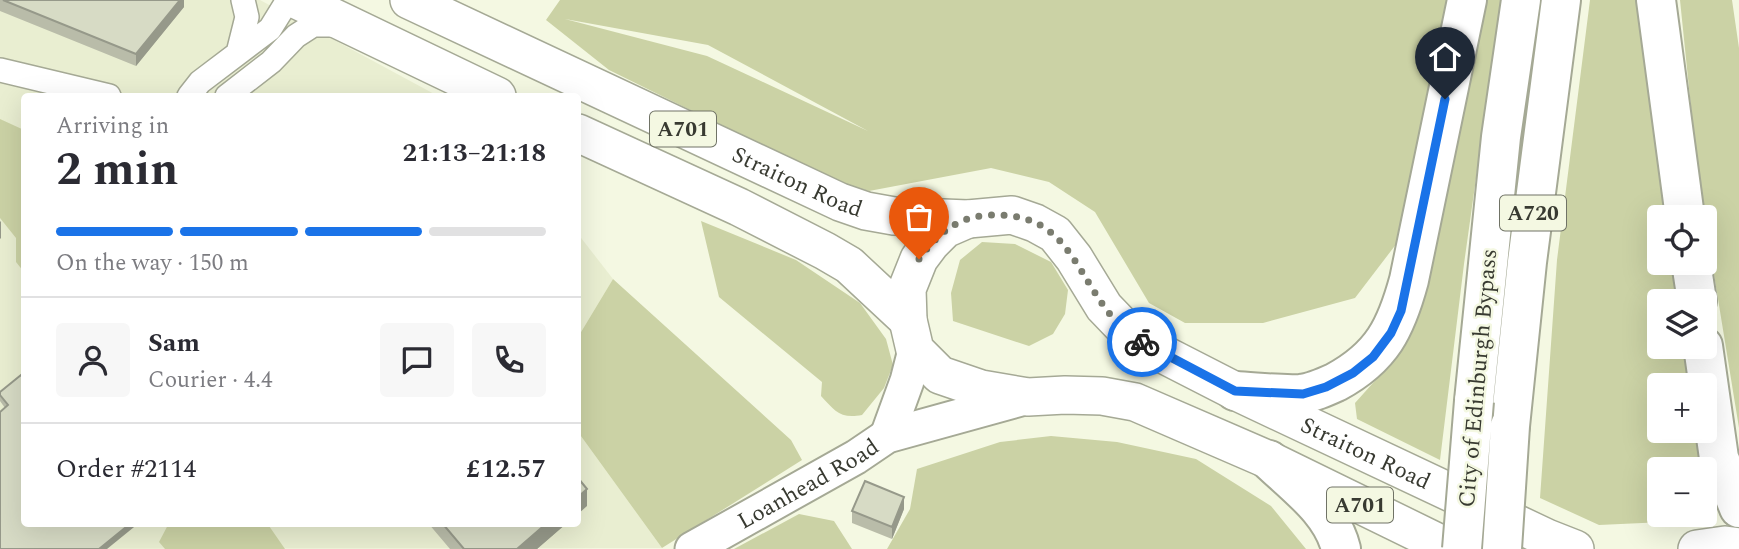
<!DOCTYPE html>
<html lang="en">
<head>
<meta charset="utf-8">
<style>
  :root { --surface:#fff; --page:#f7f7f7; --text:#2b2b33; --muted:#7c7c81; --line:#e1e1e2; --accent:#1a73e8 }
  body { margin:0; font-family:Spectral,serif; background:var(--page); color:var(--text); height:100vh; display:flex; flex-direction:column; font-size:26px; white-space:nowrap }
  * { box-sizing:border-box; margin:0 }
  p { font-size:23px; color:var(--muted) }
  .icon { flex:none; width:38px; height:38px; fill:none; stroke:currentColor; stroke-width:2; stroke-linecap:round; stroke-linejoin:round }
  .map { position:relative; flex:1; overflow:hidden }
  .panel { position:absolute; left:21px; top:93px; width:560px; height:434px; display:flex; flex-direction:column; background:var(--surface); border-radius:7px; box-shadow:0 7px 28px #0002 }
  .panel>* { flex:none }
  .fabs { position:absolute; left:1647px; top:205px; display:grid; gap:14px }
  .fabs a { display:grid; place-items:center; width:70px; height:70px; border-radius:7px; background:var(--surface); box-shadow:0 7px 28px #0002; font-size:35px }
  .pin { position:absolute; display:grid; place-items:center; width:60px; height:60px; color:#fff; margin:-72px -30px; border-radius:50% 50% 50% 0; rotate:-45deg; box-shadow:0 0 7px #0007 }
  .pin .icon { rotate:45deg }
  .courier { position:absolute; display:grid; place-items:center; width:70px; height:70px; margin:-35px; border:5px solid #1a73e8; border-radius:50%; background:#fff; color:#222; box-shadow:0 2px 9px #0007 }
  .summary em { font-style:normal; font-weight:700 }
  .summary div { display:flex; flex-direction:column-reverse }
  .summary { display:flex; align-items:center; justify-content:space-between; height:119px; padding:0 35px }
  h1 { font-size:46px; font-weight:700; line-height:52px }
  .bar { display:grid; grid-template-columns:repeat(4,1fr); gap:10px 7px; align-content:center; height:84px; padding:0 35px }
  .bar i { height:9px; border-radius:5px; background:var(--line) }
  .bar .selected { background:var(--accent) }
  .bar p { grid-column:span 4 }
  .line { display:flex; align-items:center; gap:18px; padding:0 35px; border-top:2px solid var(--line) }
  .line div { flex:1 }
  .round { display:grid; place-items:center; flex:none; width:74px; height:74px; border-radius:7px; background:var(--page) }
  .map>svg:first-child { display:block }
</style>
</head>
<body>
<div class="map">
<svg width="1739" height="549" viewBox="0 0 1739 549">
  <rect width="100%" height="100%" fill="#f4f8e2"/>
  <!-- built -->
  <path fill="#e9eed1" d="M0 0H260L438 96H24V523H578V432L662 548 0 549Z
    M578 234 613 279 578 337Z"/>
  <!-- green -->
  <path fill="#cbd2a5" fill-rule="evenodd" d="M560 0H1454L1397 243 1355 298 1263 323H1185L1149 303 1095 212 1049 182 991 168 869 191 839 183 609 70 546 20ZM565 19 708 45 868 131 707 56Z
    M1481 0H1501L1464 264 1440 460 1357 419 1355 403 1398 355 1416 316Z
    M1590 0H1642L1669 217H1659V262L1675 263 1680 301H1659V346L1686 347 1691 385H1659V430L1697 431 1701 467V469H1659V514L1683 515 1664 522 1599 525 1540 498 1557 260Z
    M1680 0H1732L1739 48V428L1698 176Z
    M0 119 24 130V272L16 262V238L0 218Z
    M701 221 796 260 860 303 886 339 893 365 884 388 862 415C840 419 835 411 821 396L822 382 719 297Z
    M982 242 1015 244 1051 262 1068 290 1065 314 1053 334 1029 346 953 321 951 293 960 260Z
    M613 279 791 440 802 460 662 548 578 432V337Z
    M1051 436 1117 442 1196 459 1271 506 1306 549H887L910 509 917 469 1000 442Z
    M799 514 834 521 852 549H734Z
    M169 523H267L285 549H165L159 542Z"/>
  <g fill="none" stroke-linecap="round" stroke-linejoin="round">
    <defs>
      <path id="minor" d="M238 53 247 17 243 0
        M0 70 109 96
        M189 96 200 82 270 29 288 0
        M227 96 271 62 296 36 313 25H341"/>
      <g id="secondary">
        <path d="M887 436 907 381 915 350"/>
        <path id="s1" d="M692 549 856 457 887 436 1028 397"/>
      </g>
      <g id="primary">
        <path d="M297 0 497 96"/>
        <path id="s2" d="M409 0 840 202 866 211 894 216 968 219 1012 215 1035 223 1055 234 1074 258 1104 307 1128 332 1153 349 1235 391 1547 538 1575 549"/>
        <path d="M578 133 739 207 825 251 849 265 908 320"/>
        <path d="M968 219 945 229 931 243 919 259 907 289 908 320 915 350 940 375 981 389 1028 397 1065 395 1102 396 1135 402 1269 460 1451 549"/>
        <path d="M1697 549 1725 545 1739 547"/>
      </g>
      <path id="trunk" d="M1656 0 1685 217
        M1691 262 1697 301
        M1703 346 1719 458 1739 508
        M1235 391C1256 392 1278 395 1300 394 1312 393 1325 387 1336 382 1382 357 1396 328 1409 280L1467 0
        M1474 401 1501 137 1521 0
        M1510 426 1527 262 1561 0
        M1269 460C1296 486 1332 511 1341 549"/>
    </defs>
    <!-- minor casing -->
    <use href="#minor" stroke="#a5a995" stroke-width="26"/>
    <!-- secondary casing -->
    <use href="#secondary" stroke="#a5a995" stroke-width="37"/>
    <!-- primary casing -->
    <use href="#primary" stroke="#a5a995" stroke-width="40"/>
    <!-- trunk casing -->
    <use href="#trunk" stroke="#a5a995" stroke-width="42"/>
    <!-- minor -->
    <use href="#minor" stroke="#fff" stroke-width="23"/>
    <!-- secondary -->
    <use href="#secondary" stroke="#fff" stroke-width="33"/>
    <!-- primary -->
    <use href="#primary" stroke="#fff" stroke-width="37"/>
    <!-- trunk -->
    <use href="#trunk" stroke="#fff" stroke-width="38"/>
    <defs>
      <path id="trunk-bridge" d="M1462 549 1474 401
        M1502 549 1510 426"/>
    </defs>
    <!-- trunk-bridge casing -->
    <use href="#trunk-bridge" stroke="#a5a995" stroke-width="42" stroke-linecap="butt"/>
    <!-- trunk-bridge -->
    <use href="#trunk-bridge" stroke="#fff" stroke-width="38"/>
  </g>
  <!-- wall -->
  <path fill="#b9bca9" d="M0 0H184V7L136 66 0 11Z
    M0 392 107 549 0 401Z
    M904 509 892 539 852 523V511Z
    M428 523H567L537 549H450Z"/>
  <!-- shaded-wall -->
  <path fill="#96998a" d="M180 0H184V7L136 66V54Z
    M1 221V238L0 239V222Z
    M587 489V506L578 514V497Z
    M904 497V509L892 539V527Z
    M131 523H139L107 549H99Z
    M547 523H567L537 549H517Z"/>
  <!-- building -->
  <path fill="#d7dbc5" stroke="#96998a" stroke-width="2" d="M3 0H180L136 54Z
    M21 375 24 380V523H131L99 549H0V412L8 405 0 395V392Z
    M578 478 587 489 578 497Z
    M865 481 904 497 892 527 852 511Z
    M442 523H547L517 549H464Z"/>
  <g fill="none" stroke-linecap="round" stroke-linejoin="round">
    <!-- done -->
    <path stroke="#7a7c6f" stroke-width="7" stroke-dasharray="0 12.6" d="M919 259C937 234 957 217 989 215 1059 212 1070 257 1103 305 1113 320 1128 332 1142 342"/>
    <!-- route -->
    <path stroke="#1a73e8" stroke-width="9" d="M1142 342 1235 391 1303 394 1326 387 1353 373 1373 357 1391 333 1401 311 1445 99"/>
  </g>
  <g text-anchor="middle" stroke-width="5" stroke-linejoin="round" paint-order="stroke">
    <!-- shield labels -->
    <g fill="#f4f8e2" stroke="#707366" stroke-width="2">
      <rect x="650" y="111.5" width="66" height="35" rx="5"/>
      <rect x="1500" y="195.5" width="66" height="35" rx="5"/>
      <rect x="1327" y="487.5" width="66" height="35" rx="5"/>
    </g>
    <g font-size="21" font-weight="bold" fill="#383a31">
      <text x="683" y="136">A701</text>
      <text x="1533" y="220">A720</text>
      <text x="1360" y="512">A701</text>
    </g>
    <!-- street labels -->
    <g font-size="23" fill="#383a31" stroke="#f4f8e2">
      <text dy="8" stroke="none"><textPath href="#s2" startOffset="429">Straiton Road</textPath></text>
      <text transform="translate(1477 378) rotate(-85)" y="8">City of Edinburgh Bypass</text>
      <text dy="8" stroke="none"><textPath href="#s2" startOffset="1087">Straiton Road</textPath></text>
      <text dy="8" stroke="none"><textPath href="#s1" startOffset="133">Loanhead Road</textPath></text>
    </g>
  </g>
</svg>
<div class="fabs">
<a><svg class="icon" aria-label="locate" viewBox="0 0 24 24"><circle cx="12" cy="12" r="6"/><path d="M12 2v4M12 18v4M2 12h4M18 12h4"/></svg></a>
<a><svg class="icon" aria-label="layers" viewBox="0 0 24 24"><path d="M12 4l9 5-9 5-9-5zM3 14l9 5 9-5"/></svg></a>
<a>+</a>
<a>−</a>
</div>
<div class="pin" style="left:919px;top:259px;background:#ea580c"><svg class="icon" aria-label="bag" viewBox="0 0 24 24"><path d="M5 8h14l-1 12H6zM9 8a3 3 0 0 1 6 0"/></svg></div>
<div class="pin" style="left:1445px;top:99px;background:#1f2937"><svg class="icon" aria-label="home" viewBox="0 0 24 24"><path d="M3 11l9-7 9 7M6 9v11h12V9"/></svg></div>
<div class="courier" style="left:1142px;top:342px"><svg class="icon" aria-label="bike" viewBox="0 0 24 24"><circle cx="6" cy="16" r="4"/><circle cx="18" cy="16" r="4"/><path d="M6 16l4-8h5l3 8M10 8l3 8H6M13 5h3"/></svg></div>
<section class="panel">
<div class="summary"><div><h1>2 min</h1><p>Arriving in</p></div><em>21:13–21:18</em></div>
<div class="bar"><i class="selected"></i><i class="selected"></i><i class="selected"></i><i></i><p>On the way · 150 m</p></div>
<div class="line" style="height:126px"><a class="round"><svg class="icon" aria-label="person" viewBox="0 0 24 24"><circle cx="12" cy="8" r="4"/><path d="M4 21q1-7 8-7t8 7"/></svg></a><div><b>Sam</b><p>Courier · 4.4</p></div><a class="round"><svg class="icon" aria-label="chat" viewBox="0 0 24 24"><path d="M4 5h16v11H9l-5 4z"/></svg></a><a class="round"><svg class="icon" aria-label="phone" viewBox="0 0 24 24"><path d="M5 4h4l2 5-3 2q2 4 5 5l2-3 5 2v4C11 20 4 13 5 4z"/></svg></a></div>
<div class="line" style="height:91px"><div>Order #2114</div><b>£12.57</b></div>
</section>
</div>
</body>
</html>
